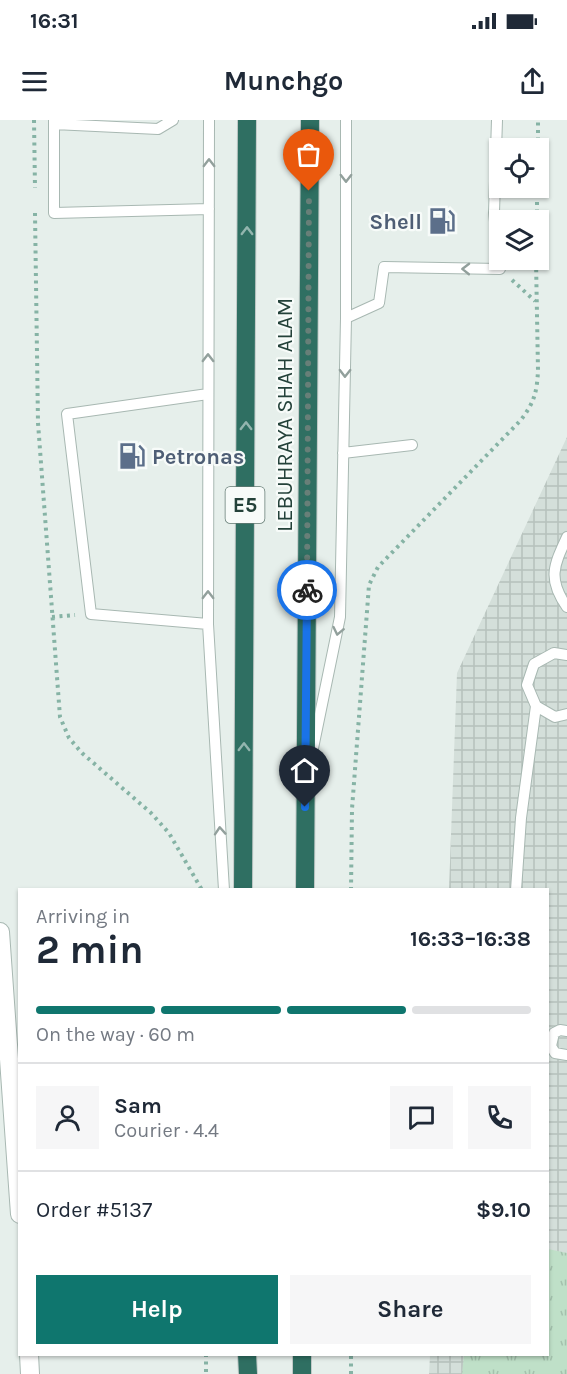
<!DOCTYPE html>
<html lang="en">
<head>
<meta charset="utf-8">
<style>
  :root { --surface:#fff; --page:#f6f6f7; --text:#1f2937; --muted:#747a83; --line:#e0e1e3; --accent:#0f766e }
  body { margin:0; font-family:Karla,sans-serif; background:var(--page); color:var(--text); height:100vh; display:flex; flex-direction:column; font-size:22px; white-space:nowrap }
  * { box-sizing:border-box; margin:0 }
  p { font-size:20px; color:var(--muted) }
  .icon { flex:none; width:33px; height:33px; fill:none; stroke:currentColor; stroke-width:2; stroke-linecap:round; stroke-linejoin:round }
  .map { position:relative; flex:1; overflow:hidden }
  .details { position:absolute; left:18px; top:768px; width:531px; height:468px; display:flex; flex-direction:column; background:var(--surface); border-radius:0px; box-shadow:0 2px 4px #0004 }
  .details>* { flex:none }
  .buttons { position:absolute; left:489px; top:18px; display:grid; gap:12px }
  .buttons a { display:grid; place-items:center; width:60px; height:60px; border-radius:0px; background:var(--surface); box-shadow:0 2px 4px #0004; font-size:30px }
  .pin { position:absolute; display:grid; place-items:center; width:51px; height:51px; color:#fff; margin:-62px -26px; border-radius:50% 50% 50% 0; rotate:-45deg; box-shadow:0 0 6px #0007 }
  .pin .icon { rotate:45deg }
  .courier { position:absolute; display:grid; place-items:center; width:60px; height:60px; margin:-30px; border:4px solid #1a73e8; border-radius:50%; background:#fff; color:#222; box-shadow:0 2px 8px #0007 }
  .summary em { font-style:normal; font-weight:700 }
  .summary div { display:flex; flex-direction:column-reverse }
  .summary { display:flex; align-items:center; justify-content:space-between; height:102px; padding:0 18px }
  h1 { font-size:39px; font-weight:700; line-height:45px }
  .bar { display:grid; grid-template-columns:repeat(4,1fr); gap:9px 6px; align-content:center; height:72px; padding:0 18px }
  .bar i { height:8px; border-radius:4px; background:var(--line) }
  .bar .on { background:var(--accent) }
  .bar p { grid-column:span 4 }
  .line { display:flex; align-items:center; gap:15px; padding:0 18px; border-top:2px solid var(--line) }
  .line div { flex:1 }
  .round { display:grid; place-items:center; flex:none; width:63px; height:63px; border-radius:0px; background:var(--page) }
  .action { display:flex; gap:12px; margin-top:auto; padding:12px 18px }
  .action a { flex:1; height:69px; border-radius:0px; background:var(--accent); color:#fff; font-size:24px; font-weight:700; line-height:69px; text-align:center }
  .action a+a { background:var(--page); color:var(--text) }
  .status { display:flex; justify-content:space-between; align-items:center; height:42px; padding:0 30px; background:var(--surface); direction:ltr }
  .status svg { height:16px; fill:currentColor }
  header { display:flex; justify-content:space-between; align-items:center; height:78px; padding:0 18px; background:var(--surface); font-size:27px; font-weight:700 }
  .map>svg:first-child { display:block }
</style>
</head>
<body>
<div class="status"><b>16:31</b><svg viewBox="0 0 49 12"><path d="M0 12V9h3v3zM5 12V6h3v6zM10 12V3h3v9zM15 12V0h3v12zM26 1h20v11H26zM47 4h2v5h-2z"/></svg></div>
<header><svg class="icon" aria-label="menu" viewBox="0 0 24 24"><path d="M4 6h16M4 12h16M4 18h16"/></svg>Munchgo<svg class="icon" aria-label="share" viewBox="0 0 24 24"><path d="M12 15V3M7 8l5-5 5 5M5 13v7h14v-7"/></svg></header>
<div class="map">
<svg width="567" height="1254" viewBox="0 0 567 1254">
  <defs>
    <pattern id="industrial-grid" width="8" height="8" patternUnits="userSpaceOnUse" patternTransform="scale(1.5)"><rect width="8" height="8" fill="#d4dfda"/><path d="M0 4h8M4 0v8" fill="none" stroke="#b6c1bc"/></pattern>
    <pattern id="grass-tufts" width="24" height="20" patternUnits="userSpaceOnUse" patternTransform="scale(1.5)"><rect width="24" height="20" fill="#bfe0c8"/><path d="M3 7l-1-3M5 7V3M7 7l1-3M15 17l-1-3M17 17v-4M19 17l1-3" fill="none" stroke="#a4c1ad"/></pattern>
  </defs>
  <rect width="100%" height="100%" fill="#e6efeb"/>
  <!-- industrial -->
  <path fill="url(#industrial-grid)" d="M567 317V1254H429L430 1235 548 1234V770L449 769 457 553Z"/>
  <!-- grass -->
  <path fill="url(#grass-tufts)" d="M548 1129 567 1133V1254H462L464 1235 548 1234Z"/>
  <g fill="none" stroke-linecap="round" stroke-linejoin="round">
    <defs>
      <path id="lane" d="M54 0V93L209 89
        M209 0 208 504 224 770
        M54 4 158 9 173 0
        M346 198 379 183 384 147 500 149 494 92 497 0
        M343 333 412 325
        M567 417C554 445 547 459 567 487
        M208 504 91 494 67 294 208 274
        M567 535 554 533 534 544 527 565 536 586 555 597 567 594
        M312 633 340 497 346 198V0
        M516 770 521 698 536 586
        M567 911 560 910 554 913 551 926 555 933 567 935"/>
      <path id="street" d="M0 812 20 1094
        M29 1234 30 1254"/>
      <path id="highway" d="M243 770 247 0
        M305 770 310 0
        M247 1234 248 1254
        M302 1254V1234"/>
    </defs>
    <!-- lane casing -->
    <use href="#lane" stroke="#a8b8b2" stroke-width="12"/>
    <!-- street casing -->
    <use href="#street" stroke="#a8b8b2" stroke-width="20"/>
    <!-- highway casing -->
    <use href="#highway" stroke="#c2cac8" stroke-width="20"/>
    <!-- path -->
    <path stroke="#86b3a5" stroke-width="4" stroke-dasharray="3 4.5" stroke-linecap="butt" d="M34 0 35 68
      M538 28V0
      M35 93 38 303 60 597 69 618 82 633 151 693 169 713 202 770
      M537 100V68
      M512 160 535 181
      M52 497 75 495
      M351 770 352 689 369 465 378 447 520 301C534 283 537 273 538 250L536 140
      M206 1234V1254
      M351 1254V1234"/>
    <!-- lane -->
    <use href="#lane" stroke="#fff" stroke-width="10"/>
    <!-- street -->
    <use href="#street" stroke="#fff" stroke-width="18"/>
    <!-- highway -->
    <use href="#highway" stroke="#2f6f62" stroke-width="18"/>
  </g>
  <!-- one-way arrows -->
  <defs><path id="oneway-chevron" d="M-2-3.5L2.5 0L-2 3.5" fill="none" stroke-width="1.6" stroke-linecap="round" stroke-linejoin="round" transform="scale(1.5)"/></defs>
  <g stroke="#92a09c">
    <use href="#oneway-chevron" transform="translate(209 43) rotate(-90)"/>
    <use href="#oneway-chevron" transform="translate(346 58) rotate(90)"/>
    <use href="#oneway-chevron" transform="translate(466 149) rotate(-179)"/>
    <use href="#oneway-chevron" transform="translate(208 238) rotate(-90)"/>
    <use href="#oneway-chevron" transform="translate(345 253) rotate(91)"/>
    <use href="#oneway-chevron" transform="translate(208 475) rotate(-90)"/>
    <use href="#oneway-chevron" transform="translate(338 511) rotate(102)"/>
    <use href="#oneway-chevron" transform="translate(220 711) rotate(-94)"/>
  </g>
  <g stroke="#93b5ae">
    <use href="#oneway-chevron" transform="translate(247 111) rotate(-90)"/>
    <use href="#oneway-chevron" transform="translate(246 306) rotate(-90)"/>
    <use href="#oneway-chevron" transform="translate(244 627) rotate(-90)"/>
  </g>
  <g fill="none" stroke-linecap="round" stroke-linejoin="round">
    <!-- done -->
    <path stroke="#687f78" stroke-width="6" stroke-dasharray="0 10.8" d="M307 470 309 71"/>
    <!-- route -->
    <path stroke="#1a73e8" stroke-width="8" d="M305 687 307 470"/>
  </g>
  <!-- icons -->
  <defs>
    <symbol id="fuel-bare" viewBox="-9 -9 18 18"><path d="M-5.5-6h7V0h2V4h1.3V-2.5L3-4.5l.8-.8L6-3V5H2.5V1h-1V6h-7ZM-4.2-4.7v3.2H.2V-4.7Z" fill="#5c6f8a" stroke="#f7fbf9" stroke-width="2.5" paint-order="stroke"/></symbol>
  </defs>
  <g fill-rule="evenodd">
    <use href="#fuel-bare" x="423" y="82" width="38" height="38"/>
    <use href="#fuel-bare" x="113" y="317" width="38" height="38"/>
  </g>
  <g text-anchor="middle" stroke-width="4.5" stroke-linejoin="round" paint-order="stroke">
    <!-- shield labels -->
    <rect fill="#f7fbf9" stroke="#637a73" stroke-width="1.5" x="225.5" y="367" width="39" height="36" rx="4.5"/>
    <g font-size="21" font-weight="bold" fill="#24423a">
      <text x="245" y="392">E5</text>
    </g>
    <!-- service labels -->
    <g font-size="22" font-weight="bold" fill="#4e5e75" stroke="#f7fbf9" text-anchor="end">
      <text x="422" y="109">Shell</text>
      <text x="152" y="344" text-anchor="start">Petronas</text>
    </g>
    <!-- street labels -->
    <g font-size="22" fill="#24423a" stroke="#f7fbf9">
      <text transform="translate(284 295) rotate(-90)" y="8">LEBUHRAYA SHAH ALAM</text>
    </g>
  </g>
</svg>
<div class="buttons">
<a><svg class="icon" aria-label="locate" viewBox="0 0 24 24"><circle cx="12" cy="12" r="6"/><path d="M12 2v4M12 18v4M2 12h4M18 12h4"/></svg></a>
<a><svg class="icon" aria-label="layers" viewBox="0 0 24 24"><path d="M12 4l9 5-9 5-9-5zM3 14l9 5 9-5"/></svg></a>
</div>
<div class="pin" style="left:309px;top:71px;background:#ea580c"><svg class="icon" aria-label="bag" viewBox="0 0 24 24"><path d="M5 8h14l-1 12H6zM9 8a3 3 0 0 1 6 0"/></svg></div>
<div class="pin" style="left:305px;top:687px;background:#1f2937"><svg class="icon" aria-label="home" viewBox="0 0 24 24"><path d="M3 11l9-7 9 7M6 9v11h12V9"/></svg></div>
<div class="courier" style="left:307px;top:470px"><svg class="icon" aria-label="bike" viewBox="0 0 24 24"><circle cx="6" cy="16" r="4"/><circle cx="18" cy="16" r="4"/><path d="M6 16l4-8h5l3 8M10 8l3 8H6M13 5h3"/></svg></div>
<section class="details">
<div class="summary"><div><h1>2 min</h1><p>Arriving in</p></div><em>16:33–16:38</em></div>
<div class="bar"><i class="on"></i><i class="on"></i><i class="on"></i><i></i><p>On the way · 60 m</p></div>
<div class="line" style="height:108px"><a class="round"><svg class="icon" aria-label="person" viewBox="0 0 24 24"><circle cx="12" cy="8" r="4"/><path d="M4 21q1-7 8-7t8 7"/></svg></a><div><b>Sam</b><p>Courier · 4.4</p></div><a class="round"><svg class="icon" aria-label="chat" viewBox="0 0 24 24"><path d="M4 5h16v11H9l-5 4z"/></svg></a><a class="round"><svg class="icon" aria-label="phone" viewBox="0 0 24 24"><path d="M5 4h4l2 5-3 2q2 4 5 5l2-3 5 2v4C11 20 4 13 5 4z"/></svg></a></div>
<div class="line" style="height:78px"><div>Order #5137</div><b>$9.10</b></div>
<div class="action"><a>Help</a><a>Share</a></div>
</section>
</div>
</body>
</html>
